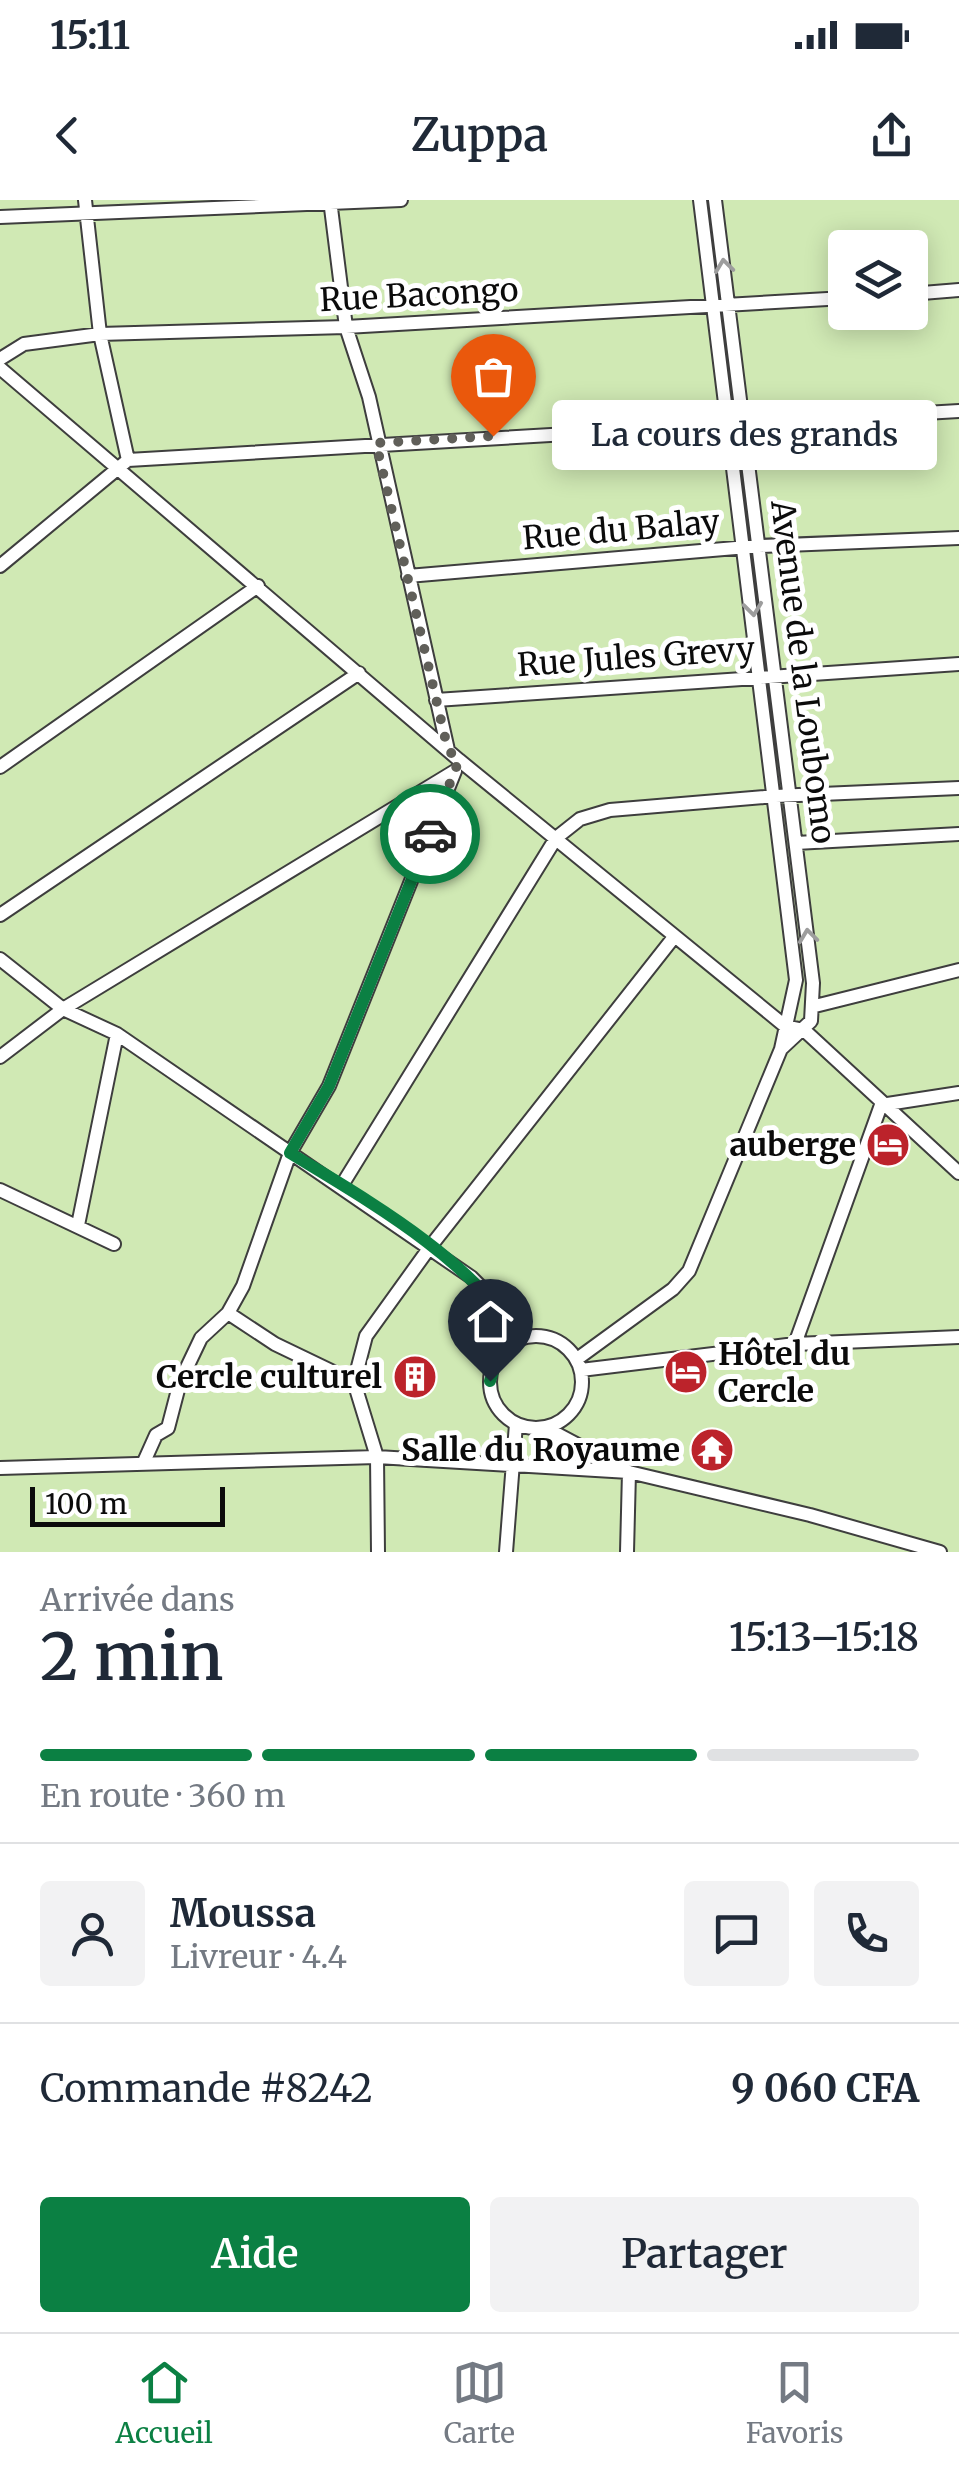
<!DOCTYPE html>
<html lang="fr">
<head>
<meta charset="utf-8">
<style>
  :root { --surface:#fff; --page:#f2f2f3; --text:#1f2937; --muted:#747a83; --line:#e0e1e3; --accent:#0b8043 }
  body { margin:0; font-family:Merriweather,serif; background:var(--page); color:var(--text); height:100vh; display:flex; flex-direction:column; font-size:38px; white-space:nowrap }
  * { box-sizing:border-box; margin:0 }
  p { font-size:32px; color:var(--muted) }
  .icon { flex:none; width:55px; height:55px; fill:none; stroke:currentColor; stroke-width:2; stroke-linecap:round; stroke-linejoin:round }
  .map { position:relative; height:1352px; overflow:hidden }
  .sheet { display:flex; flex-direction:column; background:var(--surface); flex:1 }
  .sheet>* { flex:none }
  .tools { position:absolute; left:828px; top:30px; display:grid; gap:20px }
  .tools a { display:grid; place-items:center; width:100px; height:100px; border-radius:10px; background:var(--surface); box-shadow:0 5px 25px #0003; font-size:50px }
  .scale { position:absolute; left:30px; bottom:25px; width:195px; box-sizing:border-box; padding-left:10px; border:5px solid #0b0b0b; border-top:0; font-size:28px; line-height:35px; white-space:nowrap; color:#0b0b0b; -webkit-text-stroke:8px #fff; paint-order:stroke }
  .pin { position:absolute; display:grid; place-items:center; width:85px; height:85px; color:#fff; margin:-102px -42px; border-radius:50% 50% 50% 0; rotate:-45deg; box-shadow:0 0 10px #0007 }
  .pin .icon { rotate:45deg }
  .courier { position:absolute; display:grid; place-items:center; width:100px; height:100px; margin:-50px; border:8px solid #0b8043; border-radius:50%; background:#fff; color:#222; box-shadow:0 2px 12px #0007 }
  .bubble { position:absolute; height:70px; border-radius:10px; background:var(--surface); box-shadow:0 5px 25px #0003; font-size:32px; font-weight:600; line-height:70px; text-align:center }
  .overview em { font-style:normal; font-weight:600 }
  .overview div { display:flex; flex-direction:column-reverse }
  .overview { display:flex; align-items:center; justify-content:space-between; height:170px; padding:0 40px }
  h1 { font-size:65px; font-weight:600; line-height:75px }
  .bar { display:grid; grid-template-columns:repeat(4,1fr); gap:15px 10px; align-content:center; height:120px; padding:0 40px }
  .bar i { height:12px; border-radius:8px; background:var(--line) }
  .bar .on { background:var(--accent) }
  .bar p { grid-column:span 4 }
  .line { display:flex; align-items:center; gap:25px; padding:0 40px; border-top:2px solid var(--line) }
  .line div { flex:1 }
  .round { display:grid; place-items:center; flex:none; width:105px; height:105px; border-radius:10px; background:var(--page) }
  .action { display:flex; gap:20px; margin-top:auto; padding:20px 40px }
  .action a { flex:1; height:115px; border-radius:10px; background:var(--accent); color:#fff; font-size:40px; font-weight:600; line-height:115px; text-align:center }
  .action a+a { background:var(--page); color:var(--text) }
  .status { display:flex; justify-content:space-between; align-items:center; height:70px; padding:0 50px; background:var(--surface); direction:ltr }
  .status svg { height:28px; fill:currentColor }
  header { display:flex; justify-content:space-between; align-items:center; height:130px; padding:0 40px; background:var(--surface); font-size:45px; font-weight:600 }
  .menu { display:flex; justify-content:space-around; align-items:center; height:140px; border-top:2px solid var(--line); background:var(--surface); font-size:28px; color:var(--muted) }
  .menu a { display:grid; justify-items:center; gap:5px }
  .menu .on { color:var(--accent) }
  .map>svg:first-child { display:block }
</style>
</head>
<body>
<div class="status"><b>15:11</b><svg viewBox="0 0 49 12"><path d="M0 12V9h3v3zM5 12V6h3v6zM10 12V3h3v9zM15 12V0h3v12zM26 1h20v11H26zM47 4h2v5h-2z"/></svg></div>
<header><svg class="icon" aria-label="back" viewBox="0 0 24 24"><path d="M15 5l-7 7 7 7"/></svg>Zuppa<svg class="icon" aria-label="share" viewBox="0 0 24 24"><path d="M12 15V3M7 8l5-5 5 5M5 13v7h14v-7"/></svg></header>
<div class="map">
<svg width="959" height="1352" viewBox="0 0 959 1352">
  <rect width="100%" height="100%" fill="#fffbe9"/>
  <!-- green -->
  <path fill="#d0e9b4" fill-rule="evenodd" d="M0 0H959V1352H0ZM845 48H910V112H845Z"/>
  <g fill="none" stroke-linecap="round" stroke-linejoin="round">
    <defs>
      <path id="minor" d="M85 0 100 134 128 260
        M330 0 346 127 369 197 448 550
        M715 0 813 783 811 821 781 849
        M0 17 401 0
        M910 94 959 90
        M0 159 24 144 100 134 346 127 845 98
        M0 168 459 560 785 826 804 830 959 973
        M0 366 128 260 959 211
        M408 376 759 346 959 338
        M436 500 959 464
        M0 567 258 386
        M796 643 959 634
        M0 715 359 473
        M0 759 63 809 117 834 471 1077 500 1106 519 1138
        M815 806 959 770
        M0 857 63 809 455 571
        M342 985 556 638 580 619 610 610 776 596 959 588
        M0 990 114 1044
        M78 1025 117 834
        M228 1113 275 1144 354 1182
        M490 1182a46 46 0 1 1 92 0a46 46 0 1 1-92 0Z
        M795 1144 881 905 959 893
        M577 1159 673 1089 689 1071 781 849 796 780 700 0
        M581 1170 795 1144 959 1137
        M546 1228 629 1272 627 1352
        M143 1264 156 1235 168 1228 180 1182 201 1138 228 1113 243 1086 290 953 329 886 455 571
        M0 1268 377 1257 629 1272 810 1315 940 1352
        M378 1352 377 1257 354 1182 366 1136 430 1047 674 737
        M506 1352 516 1224"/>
    </defs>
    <!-- minor casing -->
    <use href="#minor" stroke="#3e3e3e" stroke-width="16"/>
    <!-- minor -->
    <use href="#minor" stroke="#fff" stroke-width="12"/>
  </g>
  <!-- one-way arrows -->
  <defs><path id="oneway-chevron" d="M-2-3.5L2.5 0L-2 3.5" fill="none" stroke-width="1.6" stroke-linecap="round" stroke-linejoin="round" transform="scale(2.5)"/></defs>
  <g stroke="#9d9d9d">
    <use href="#oneway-chevron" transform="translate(724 66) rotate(-97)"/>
    <use href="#oneway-chevron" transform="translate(753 409) rotate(83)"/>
    <use href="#oneway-chevron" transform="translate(808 736) rotate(-97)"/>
  </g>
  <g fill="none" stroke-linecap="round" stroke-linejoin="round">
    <!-- done -->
    <path stroke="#605f59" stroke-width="10" stroke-dasharray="0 18" d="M430 634 459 560 448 550 376 243 493 236"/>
    <!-- route -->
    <path stroke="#0b8043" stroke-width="12" d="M430 634 329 886 290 953C370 1002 470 1058 519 1138L498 1156 490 1181"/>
  </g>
  <!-- icons -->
  <defs>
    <symbol id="hotel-disc" viewBox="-11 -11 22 22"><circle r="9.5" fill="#bc232b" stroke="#fff"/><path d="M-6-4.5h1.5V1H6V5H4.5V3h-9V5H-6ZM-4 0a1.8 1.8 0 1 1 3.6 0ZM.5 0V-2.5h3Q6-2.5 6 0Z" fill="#fff"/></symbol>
    <symbol id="building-disc" viewBox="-11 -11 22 22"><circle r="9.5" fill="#bc232b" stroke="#fff"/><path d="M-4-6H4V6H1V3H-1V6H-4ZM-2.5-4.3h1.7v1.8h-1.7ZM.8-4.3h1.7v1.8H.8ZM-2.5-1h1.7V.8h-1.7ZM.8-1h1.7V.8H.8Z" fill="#fff"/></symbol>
    <symbol id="temple-disc" viewBox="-11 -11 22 22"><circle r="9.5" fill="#bc232b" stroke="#fff"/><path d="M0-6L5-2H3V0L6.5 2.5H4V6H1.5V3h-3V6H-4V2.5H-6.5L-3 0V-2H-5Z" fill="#fff"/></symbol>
  </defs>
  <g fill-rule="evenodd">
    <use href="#hotel-disc" x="863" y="920" width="50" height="50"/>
    <use href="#hotel-disc" x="661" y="1147" width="50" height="50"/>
    <use href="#building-disc" x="390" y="1152" width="50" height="50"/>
    <use href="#temple-disc" x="687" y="1225" width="50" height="50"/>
  </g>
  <g text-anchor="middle" stroke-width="10" stroke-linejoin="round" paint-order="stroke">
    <!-- street labels -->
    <g font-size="32" fill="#0b0b0b" stroke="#fff">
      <text transform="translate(419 95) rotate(-3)" y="11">Rue Bacongo</text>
      <text transform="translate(621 330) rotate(-5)" y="11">Rue du Balay</text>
      <text transform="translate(636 457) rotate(-4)" y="11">Rue Jules Grevy</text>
      <text transform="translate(803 472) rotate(83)" y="11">Avenue de la Loubomo</text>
    </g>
    <!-- poi labels -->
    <g font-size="32" font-weight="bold" fill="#0b0b0b" stroke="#fff" text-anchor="end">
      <text x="856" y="956">auberge</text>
      <text x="718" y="1165" text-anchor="start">Hôtel du<tspan x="718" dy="37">Cercle</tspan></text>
      <text x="382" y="1188">Cercle culturel</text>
      <text x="680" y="1261">Salle du Royaume</text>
    </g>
  </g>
</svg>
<div class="tools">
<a><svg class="icon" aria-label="layers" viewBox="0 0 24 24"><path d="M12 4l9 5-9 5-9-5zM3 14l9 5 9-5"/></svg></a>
</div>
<div class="scale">100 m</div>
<div class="pin" style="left:493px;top:236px;background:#ea580c"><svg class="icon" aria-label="bag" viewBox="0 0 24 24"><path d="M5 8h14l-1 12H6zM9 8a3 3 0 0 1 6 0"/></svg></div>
<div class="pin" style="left:490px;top:1181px;background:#1f2937"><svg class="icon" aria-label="home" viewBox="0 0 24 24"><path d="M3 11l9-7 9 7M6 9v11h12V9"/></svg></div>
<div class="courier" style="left:430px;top:634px"><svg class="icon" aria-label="car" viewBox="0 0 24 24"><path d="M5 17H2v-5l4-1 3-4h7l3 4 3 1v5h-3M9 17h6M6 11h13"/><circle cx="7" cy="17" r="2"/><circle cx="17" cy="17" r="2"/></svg></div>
<div class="bubble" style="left:552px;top:200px;width:385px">La cours des grands</div>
</div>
<section class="sheet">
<div class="overview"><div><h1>2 min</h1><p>Arrivée dans</p></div><em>15:13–15:18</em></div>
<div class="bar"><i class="on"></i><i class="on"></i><i class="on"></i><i></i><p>En route · 360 m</p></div>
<div class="line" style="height:180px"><a class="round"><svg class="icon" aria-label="person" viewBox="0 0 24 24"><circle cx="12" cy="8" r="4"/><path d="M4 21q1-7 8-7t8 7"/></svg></a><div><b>Moussa</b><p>Livreur · 4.4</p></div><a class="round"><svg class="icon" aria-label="chat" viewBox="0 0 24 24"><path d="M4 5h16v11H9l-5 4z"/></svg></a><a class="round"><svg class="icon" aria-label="phone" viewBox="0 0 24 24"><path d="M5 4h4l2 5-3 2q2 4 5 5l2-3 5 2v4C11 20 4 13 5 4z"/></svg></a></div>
<div class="line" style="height:130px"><div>Commande #8242</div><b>9 060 CFA</b></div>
<div class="action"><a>Aide</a><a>Partager</a></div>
</section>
<nav class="menu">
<a class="on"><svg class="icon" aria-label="home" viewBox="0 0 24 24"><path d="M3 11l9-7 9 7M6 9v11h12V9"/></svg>Accueil</a>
<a><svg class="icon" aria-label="map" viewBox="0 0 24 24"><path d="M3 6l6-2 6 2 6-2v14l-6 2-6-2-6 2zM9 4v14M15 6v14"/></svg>Carte</a>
<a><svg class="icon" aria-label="saved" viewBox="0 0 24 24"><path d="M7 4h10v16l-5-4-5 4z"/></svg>Favoris</a>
</nav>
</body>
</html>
